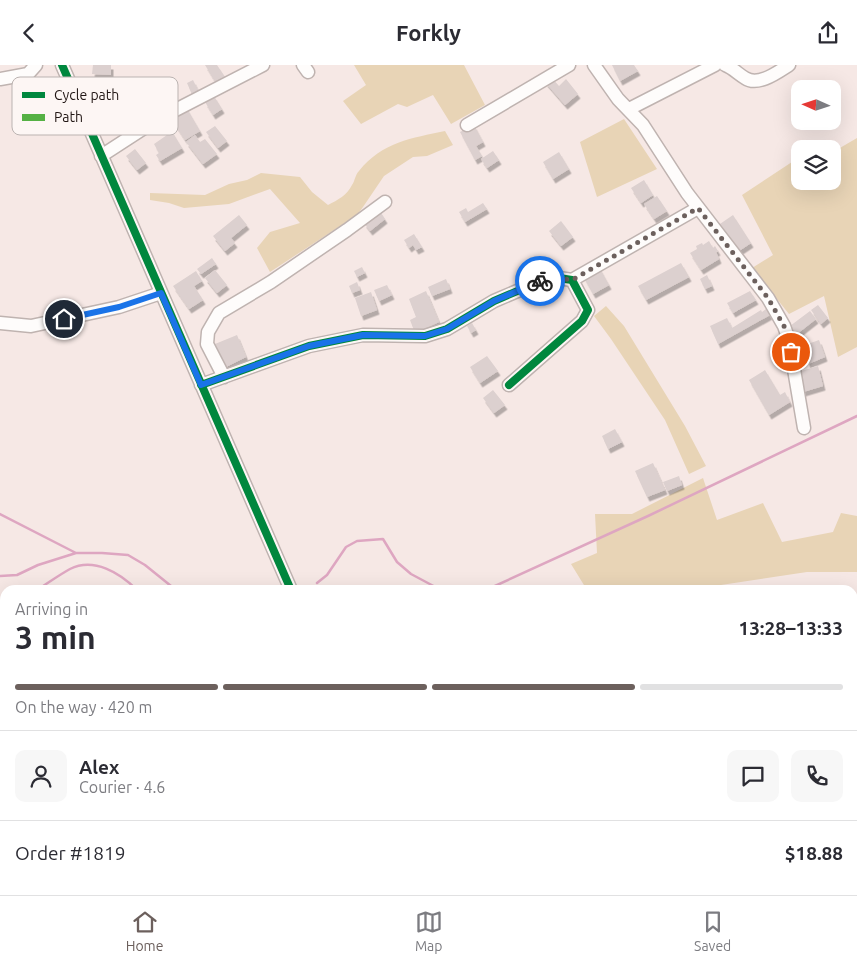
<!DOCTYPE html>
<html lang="en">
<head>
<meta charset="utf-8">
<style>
  :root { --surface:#fff; --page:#f7f7f7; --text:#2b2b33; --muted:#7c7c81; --line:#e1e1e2; --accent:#6c605d }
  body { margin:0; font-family:Ubuntu,sans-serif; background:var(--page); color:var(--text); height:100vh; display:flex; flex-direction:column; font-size:19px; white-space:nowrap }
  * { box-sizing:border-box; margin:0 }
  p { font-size:16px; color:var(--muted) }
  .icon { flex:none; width:28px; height:28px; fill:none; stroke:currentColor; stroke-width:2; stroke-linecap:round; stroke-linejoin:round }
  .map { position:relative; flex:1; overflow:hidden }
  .panel { position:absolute; left:0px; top:520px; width:858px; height:310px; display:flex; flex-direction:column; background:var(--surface); border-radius:15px 15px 0 0; box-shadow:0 5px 20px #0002 }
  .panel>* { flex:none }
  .needle { width:32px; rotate:273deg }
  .controls { position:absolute; left:791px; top:15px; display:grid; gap:10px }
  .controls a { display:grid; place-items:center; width:50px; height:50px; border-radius:10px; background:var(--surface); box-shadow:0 5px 20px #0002; font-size:25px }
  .pin { position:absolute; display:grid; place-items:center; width:42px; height:42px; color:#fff; margin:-21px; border:2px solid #fff; border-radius:50%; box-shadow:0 1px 5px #0007 }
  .courier { position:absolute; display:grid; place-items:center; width:50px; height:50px; margin:-25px; border:4px solid #1a73e8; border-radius:50%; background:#fff; color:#222; box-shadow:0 1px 6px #0007 }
  .head em { font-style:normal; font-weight:700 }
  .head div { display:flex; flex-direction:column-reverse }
  .head { display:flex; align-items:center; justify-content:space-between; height:85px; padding:0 15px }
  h1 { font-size:32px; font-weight:700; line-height:38px }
  .bar { display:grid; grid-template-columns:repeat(4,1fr); gap:8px 5px; align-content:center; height:60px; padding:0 15px }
  .bar i { height:6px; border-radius:4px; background:var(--line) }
  .bar .current { background:var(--accent) }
  .bar p { grid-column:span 4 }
  .line { display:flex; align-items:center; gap:12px; padding:0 15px; border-top:1px solid var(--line) }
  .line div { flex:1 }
  .round { display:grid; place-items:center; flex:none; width:52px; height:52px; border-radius:10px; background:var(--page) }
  header { display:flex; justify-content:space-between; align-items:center; height:65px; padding:0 15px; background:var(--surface); font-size:22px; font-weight:700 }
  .tab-bar { display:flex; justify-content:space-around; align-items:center; height:70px; border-top:1px solid var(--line); background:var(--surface); font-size:14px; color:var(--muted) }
  .tab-bar a { display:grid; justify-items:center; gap:2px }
  .tab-bar .current { color:var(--accent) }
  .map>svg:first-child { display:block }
</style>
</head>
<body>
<header><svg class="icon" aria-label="back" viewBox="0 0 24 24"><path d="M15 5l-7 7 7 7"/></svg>Forkly<svg class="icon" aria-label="share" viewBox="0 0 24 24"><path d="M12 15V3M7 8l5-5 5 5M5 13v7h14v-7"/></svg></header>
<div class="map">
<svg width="857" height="830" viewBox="0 0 857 830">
  <defs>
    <filter id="shadow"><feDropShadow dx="2.5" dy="4.5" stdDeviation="0" flood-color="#0004"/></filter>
  </defs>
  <rect width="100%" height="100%" fill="#f6e8e5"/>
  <!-- green -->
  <path fill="#e8d4b6" d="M354 0H464L485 40 451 59 433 30 407 42 398 39 361 59 343 36 366 20Z
    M624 54 657 104 597 132 580 77Z
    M445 66 453 80 427 91 413 92 384 111 363 142 357 150 270 207 257 183 270 167 300 158 270 124 229 139 184 143 169 138 150 135V128L205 130 229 119 247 115 261 108 300 112 312 127 328 140C338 135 347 130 352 120 355 116 355 110 359 106 382 77 412 73 445 66Z
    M857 73V282L838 292 824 231 789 249 752 203 773 190 742 130 795 95 800 99V116H832L833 87Z
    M606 241 624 261 685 361 706 401 689 409 665 355 611 274 594 251Z
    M703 413 717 455 763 438 782 477 833 467 841 448 857 451V507H807L688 525H587L571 499 597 488 595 449H632Z
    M459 825H512L500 830H446Z"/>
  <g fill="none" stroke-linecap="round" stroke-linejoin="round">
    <!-- stream -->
    <path stroke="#dea6c1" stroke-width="2.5" d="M0 449 76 488
      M0 511 17 510 38 500 76 488H102L128 490 145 500 176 525
      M317 518 327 510 346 482 357 476 383 474 397 497 411 509 441 525
      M37 525C48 518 59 510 70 504 94 492 120 508 137 525
      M486 525 648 451 857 351
      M0 548 5 545
      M0 674 5 670
      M0 749 5 747"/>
  </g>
  <!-- building -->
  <path fill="#dcd0cf" filter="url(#shadow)" d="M93 0H111V10L92 9Z
    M205 0H217L225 12 216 18Z
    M612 0H634L638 6 620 16Z
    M551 12 559 21 566 14 578 29 565 40 545 17Z
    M193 15 201 31 194 34 187 18Z
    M214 31 222 44 213 50 205 37Z
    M186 42 200 66 185 75 170 52Z
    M116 43 130 66 122 71 108 48Z
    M165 55 182 83 160 96 156 90 159 88 154 79 167 70 160 58Z
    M474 60 483 77 476 81 482 91 475 95 460 67Z
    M215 61 227 76 218 83 206 67Z
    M195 70 200 77 205 74 217 89 203 99 186 77Z
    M135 84 146 98 137 105 126 91Z
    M493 86 499 95 487 103 481 94Z
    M559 87 569 104 553 114 543 97Z
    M644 115 653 130 641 138 631 123Z
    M657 131 667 146 654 154 644 139Z
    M483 138 487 144 465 157 459 147 466 143 468 147Z
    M379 145 385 154 370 166 364 158Z
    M239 150 247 160 231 173 235 178 225 186 213 171Z
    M733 150 751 178 736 188 717 161Z
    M561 156 573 172 561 181 549 166Z
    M414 169 422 182 416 185 413 180 409 183 404 175Z
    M709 176 713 183 715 181 718 186 716 187 719 194 701 205 690 188 697 184 696 181 702 178 703 180Z
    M212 193 216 199 201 209 197 204Z
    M681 198 689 212 646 235 638 221Z
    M362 202 365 208 357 212 354 206Z
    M599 202 609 220 593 229 583 211Z
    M215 205 227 220 217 228 205 213Z
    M196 206 202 216 194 221 203 235 189 244 173 221Z
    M707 210 712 221 705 224 700 214Z
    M446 214 450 224 432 231 428 222Z
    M357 217 360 225 352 228 349 221Z
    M387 220 392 230 379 236 374 225Z
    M426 226 439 257 415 268 410 255 416 252 409 234Z
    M750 226 756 235 733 248 727 238Z
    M371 227 377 245 361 251 355 233Z
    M818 240 828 253 821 259 811 245Z
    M766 244 770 250 718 279 710 261 727 253 732 263 761 245 762 247Z
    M810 246 816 254 797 269 790 261Z
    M472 258 476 265 471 268 467 261Z
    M237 270 246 292 226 302 215 279Z
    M819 275 825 292 808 299 802 281Z
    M487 291 498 306 480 318 470 302Z
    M818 301 823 321 803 327 798 307Z
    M765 305 780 330 785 327 790 337 769 350 749 315Z
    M493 325 505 340 494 348 483 333Z
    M615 364 622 377 608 384 602 371Z
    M653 398 665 425 647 432 635 406Z
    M679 411 682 420 667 426 663 417Z"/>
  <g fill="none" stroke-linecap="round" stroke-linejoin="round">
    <defs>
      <path id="minor" d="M62 0 291 525
        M303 0 308 7
        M594 0 618 34 643 60 687 128 768 233 784 261 789 275 804 363
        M725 0C733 3 738 9 745 13 758 22 778 7 789 0
        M0 14 28 9 36 0
        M629 44 715 0
        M467 60 569 0
        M101 91 158 54 263 0
        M572 215 698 143
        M0 258 31 261 119 242 161 228
        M224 312 207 279 208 267 219 248 271 217 347 165 385 137
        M201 320 309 281 363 270 425 271 447 264 494 236 543 215 559 213 572 215 588 245 582 256 509 320
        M423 825 425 830
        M124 830 136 825"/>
    </defs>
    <!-- minor casing -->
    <use href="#minor" stroke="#bfb3b0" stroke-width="15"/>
    <!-- minor -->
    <use href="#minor" stroke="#fefcfb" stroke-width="12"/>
    <!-- quiet -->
    <path stroke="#55b144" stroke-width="6" stroke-dasharray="12 6" stroke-linecap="butt" d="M647 825 650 830
      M490 830 505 825
      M842 830 857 823"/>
    <defs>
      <path id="cycleway" d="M62 0 291 525
        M201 320 309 281 363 270 425 271 447 264 494 236 543 215 559 213 572 215 588 245 582 256 509 320"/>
    </defs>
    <!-- cycleway casing -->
    <use href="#cycleway" stroke="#fdf6f4" stroke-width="11"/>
    <!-- cycleway -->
    <use href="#cycleway" stroke="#00873e" stroke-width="8"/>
  </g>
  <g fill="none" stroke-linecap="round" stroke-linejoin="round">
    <!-- done -->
    <path stroke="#6c605d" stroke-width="5" stroke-dasharray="0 9" d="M540 216 559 213 572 215 698 143 768 233 784 261 791 287"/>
    <!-- route -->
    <path stroke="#1a73e8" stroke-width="6" d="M64 254 119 242 161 228 201 320 309 281 363 270 425 271 447 264 494 236 540 216"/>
  </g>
  <!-- legend -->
  <rect x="12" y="12" width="166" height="58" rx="8" fill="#fdf6f4" stroke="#bbb3b1" stroke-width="1"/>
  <rect x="22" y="27" width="23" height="6" fill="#00873e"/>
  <rect x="22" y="49" width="23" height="7" fill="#55b144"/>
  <g font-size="14" fill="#211614">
    <text x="54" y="35">Cycle path</text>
    <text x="54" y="57">Path</text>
  </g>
</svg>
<div class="controls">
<a><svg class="needle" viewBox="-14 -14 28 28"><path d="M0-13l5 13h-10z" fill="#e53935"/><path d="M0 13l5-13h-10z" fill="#7c7c81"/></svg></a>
<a><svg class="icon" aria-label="layers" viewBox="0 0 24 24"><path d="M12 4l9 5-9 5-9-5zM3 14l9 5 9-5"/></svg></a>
</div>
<div class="pin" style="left:791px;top:287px;background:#ea580c"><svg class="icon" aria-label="bag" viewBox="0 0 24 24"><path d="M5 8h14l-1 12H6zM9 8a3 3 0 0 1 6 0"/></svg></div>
<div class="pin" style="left:64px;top:254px;background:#1f2937"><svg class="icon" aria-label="home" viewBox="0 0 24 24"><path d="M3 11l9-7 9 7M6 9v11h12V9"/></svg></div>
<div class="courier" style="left:540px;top:216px"><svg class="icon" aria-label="bike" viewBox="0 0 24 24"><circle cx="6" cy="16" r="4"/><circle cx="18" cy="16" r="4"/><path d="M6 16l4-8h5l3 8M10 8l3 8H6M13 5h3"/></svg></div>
<section class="panel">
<div class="head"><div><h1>3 min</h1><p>Arriving in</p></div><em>13:28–13:33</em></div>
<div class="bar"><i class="current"></i><i class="current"></i><i class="current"></i><i></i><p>On the way · 420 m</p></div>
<div class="line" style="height:90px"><a class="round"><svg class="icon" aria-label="person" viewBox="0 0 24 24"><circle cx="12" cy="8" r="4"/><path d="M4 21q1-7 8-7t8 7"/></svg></a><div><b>Alex</b><p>Courier · 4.6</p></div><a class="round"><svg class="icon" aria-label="chat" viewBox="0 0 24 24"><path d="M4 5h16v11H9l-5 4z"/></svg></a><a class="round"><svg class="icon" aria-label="phone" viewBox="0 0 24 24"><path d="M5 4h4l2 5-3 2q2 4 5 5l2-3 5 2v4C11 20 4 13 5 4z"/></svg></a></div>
<div class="line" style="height:65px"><div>Order #1819</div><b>$18.88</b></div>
</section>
</div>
<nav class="tab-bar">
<a class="current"><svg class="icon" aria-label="home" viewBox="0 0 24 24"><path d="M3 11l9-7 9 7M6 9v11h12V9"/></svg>Home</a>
<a><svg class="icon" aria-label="map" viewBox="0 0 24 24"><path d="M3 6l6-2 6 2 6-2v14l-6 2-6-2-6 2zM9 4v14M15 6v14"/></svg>Map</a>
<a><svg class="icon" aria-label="saved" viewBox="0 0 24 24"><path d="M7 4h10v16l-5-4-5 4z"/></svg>Saved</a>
</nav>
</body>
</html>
